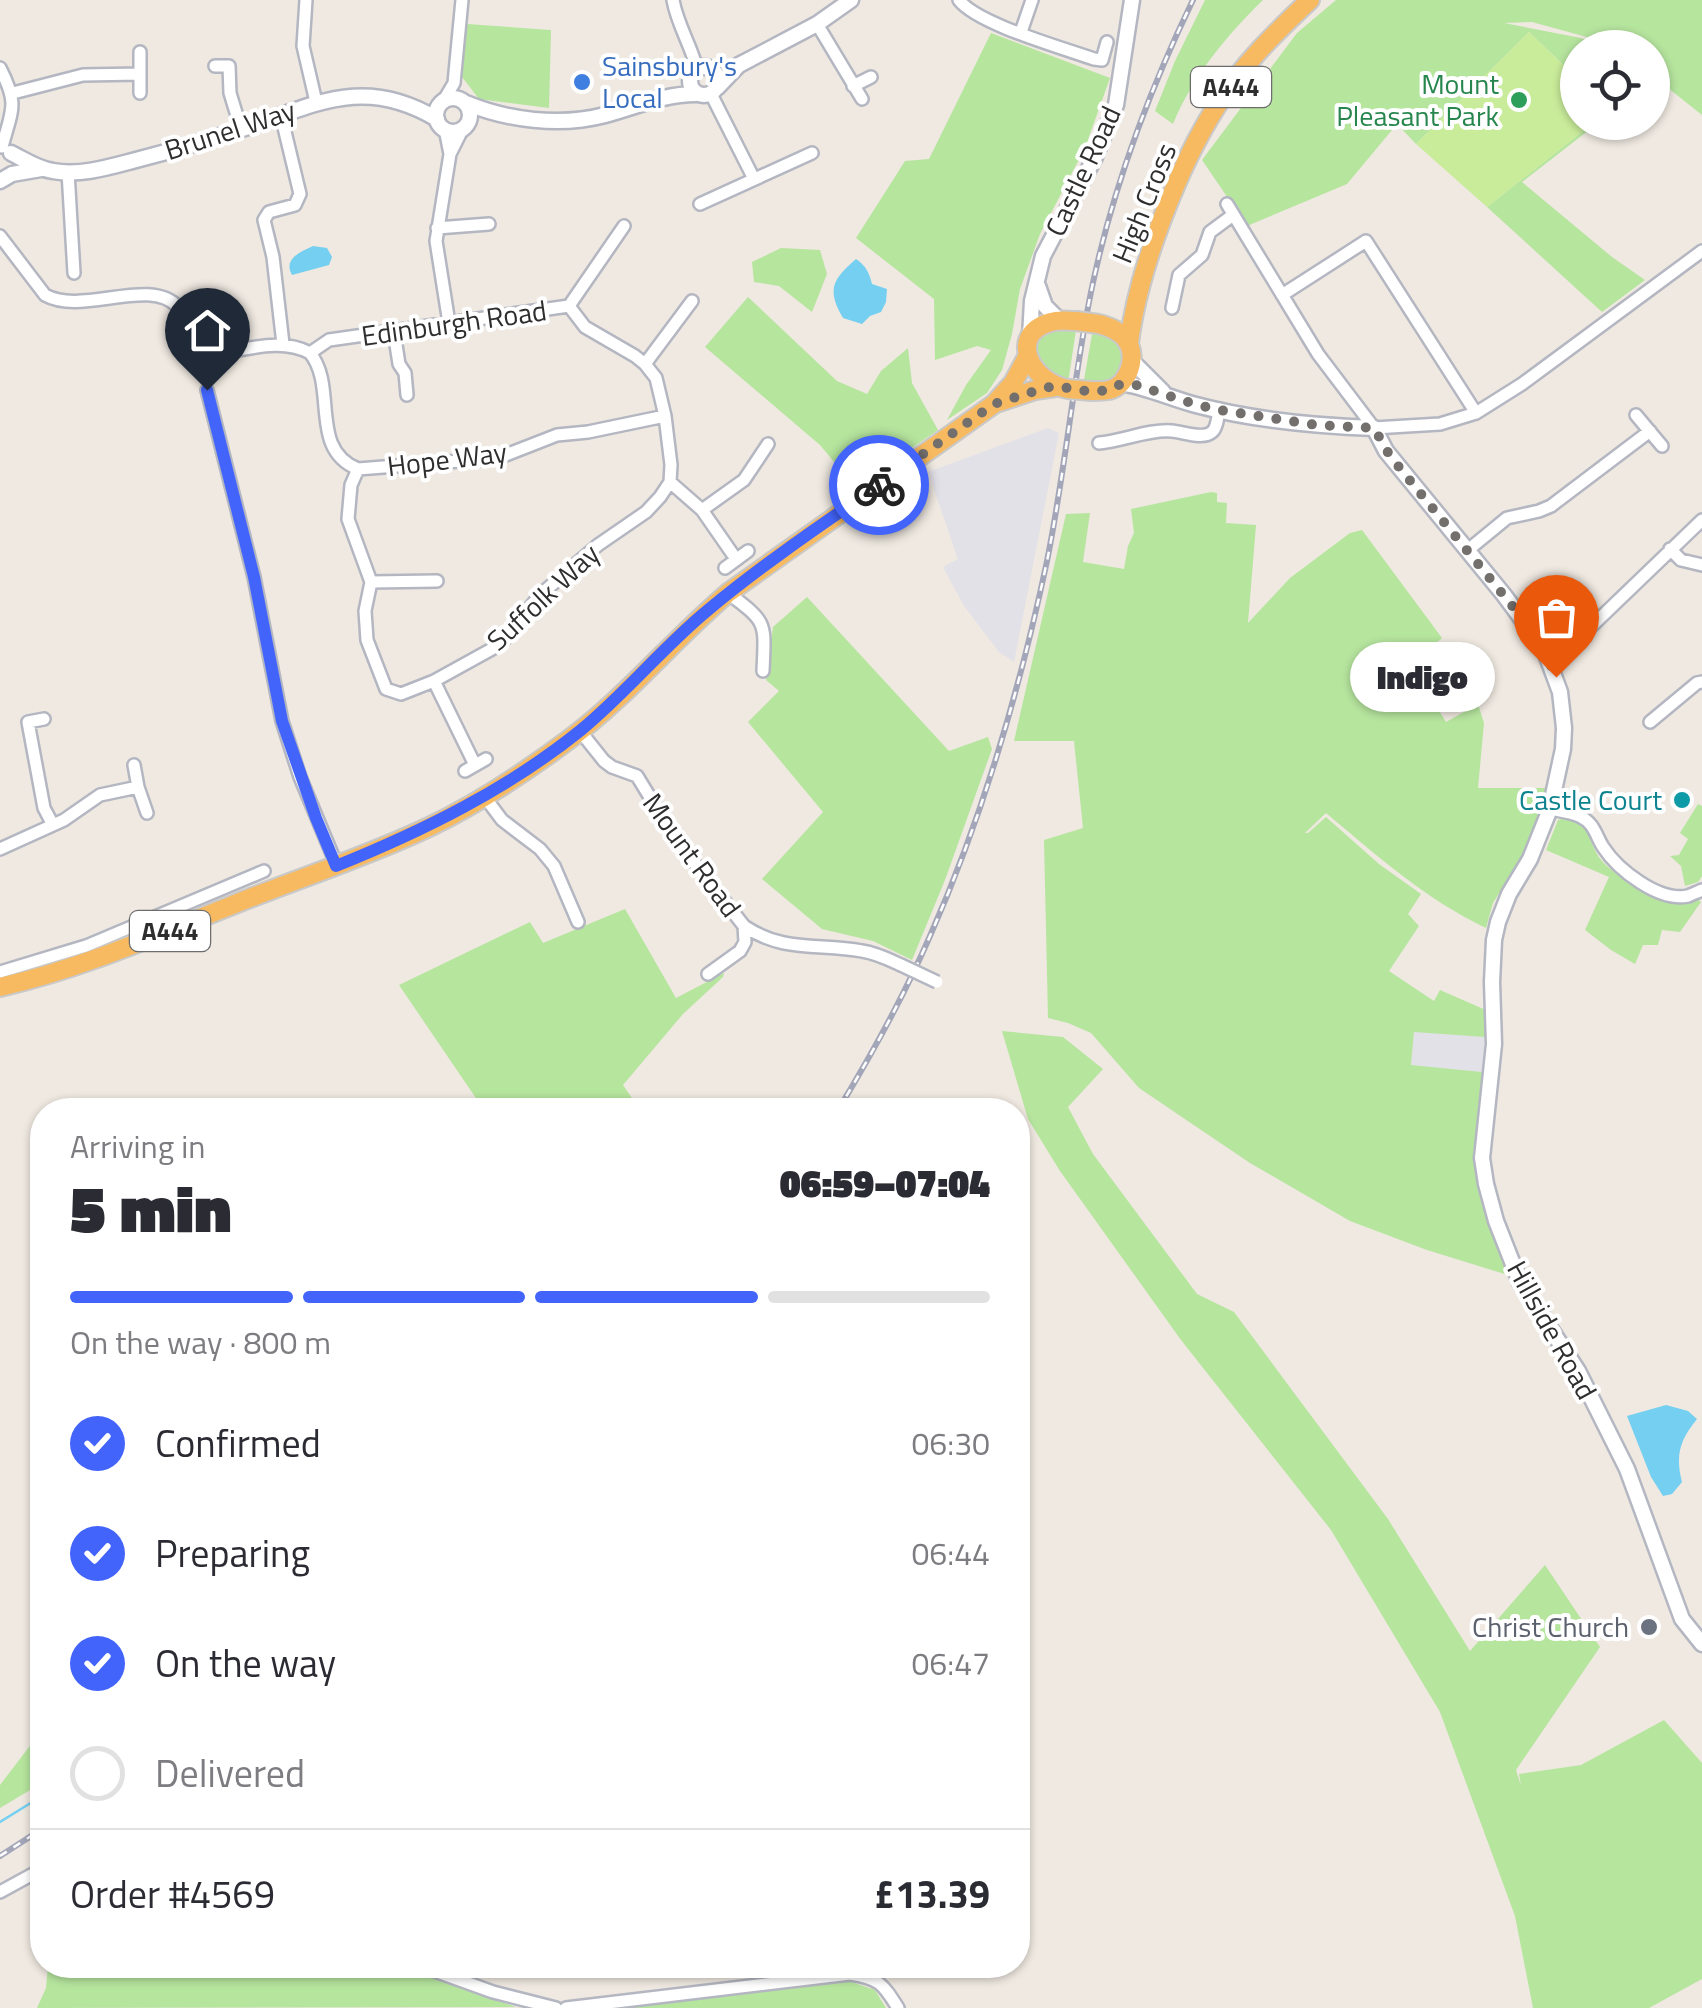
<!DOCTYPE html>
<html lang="en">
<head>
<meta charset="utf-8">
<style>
  :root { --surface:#fff; --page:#f2f2f3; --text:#2b2b33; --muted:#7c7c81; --line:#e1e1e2; --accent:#4264fb }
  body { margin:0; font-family:"Titillium Web",sans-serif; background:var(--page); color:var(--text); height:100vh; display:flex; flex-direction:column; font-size:38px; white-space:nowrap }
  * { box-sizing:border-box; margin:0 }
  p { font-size:32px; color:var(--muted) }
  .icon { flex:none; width:55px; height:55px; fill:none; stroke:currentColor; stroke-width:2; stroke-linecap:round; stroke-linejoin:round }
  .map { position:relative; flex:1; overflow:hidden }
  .side { position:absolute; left:30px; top:1098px; width:1000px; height:880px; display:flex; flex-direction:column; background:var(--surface); border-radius:40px; box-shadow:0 2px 8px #0004 }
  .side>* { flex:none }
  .buttons { position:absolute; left:1560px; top:30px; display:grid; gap:20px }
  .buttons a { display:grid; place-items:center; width:110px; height:110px; border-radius:50%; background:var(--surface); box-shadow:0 2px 8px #0004; font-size:50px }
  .pin { position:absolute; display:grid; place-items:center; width:85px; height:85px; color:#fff; margin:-102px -42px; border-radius:50% 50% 50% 0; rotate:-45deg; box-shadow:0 0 10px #0007 }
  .pin .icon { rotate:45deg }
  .courier { position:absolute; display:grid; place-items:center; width:100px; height:100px; margin:-50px; border:8px solid #4264fb; border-radius:50%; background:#fff; color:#222; box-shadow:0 2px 12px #0007 }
  .bubble { position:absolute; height:70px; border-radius:35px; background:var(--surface); box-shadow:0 2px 8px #0004; font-size:32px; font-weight:800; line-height:70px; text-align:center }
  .headline em { font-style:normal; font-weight:800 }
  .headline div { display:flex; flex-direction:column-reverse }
  .headline { display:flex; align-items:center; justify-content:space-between; height:170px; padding:0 40px }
  h1 { font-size:65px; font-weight:800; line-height:75px }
  .bar { display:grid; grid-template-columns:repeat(4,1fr); gap:15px 10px; align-content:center; height:120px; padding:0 40px }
  .bar i { height:12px; border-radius:8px; background:var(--line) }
  .bar .active { background:var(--accent) }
  .bar p { grid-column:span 4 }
  .line { display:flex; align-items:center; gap:25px; padding:0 40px; border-top:2px solid var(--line) }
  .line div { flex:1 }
  ol { padding:0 40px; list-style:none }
  li { display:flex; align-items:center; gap:30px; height:110px }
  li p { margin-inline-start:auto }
  li .icon { padding:10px; border-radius:50%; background:var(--accent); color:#fff; stroke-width:4 }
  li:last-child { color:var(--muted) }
  li i { width:55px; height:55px; border:5px solid var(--line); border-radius:50% }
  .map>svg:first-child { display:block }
</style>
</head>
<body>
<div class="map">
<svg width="1702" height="2008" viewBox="0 0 1702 2008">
  <rect width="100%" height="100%" fill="#efe9e1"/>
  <!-- industrial -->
  <path fill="#e3e1e8" d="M1048 428 1059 433 1014 662 999 652 964 606 943 567 958 559 928 472Z
    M1414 1031 1485 1037 1482 1072 1411 1066Z"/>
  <!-- green -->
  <path fill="#b6e59e" d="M1205 0H1263C1226 36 1193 76 1173 124L1155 111 1175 61Z
    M1336 0H1702V115L1653 76 1652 48 1613 47 1605 42 1532 22 1504 23 1581 38 1603 47 1578 48 1577 78 1529 32 1416 144 1397 124 1347 184 1247 226 1202 160 1297 33Z
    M467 24 551 30 549 108 479 99 462 77Z
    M991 33 1110 78 1085 148 1040 234 1020 289 1012 334 1002 370 987 393 947 420 966 385 991 350 977 346 935 360 934 299 856 238 905 161 929 159Z
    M1593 123H1598L1522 182 1612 257 1645 280 1602 312 1487 207Z
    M781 248 820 250 827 274 812 312 779 286 754 282 752 262Z
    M748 297 837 381 867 394 881 371 908 348 912 383 938 430 855 487 820 445 705 347Z
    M1050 327 1076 330 1068 383 1040 371 1034 341Z
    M1100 333C1138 341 1127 382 1091 386L1092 381 1084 380 1092 334Z
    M1211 492 1217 493V502L1227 503 1226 523 1256 525 1248 623 1290 578 1350 533 1362 530 1442 638 1411 665 1446 722 1478 704 1484 723 1478 788H1548L1539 830 1493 903 1486 928C1427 900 1376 855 1326 813L1305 833H1308L1326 817 1379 864 1421 894 1408 914 1419 926 1389 971 1434 1001 1440 990 1488 1011 1485 1037 1414 1032 1411 1065 1482 1072C1480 1103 1476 1135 1476 1165 1477 1205 1494 1241 1511 1276L1427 1250 1350 1221 1250 1163 1139 1088 1091 1033 1068 1023 1048 1018 1044 840 1083 828 1074 741H1014L1066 514 1090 513 1083 562 1124 569 1128 546 1134 533 1131 509Z
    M807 597 949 751 988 737 992 749 945 880 912 960 873 941 822 929 762 879 823 812 748 722 779 691 766 680 773 627Z
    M1698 804 1702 806V876L1698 882 1685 886 1681 866 1670 856 1679 855 1688 839 1680 833Z
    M1568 817C1573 820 1579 821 1583 825 1590 834 1593 851 1602 861 1622 882 1669 908 1698 899L1701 902 1680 932 1662 930 1658 945H1643L1635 964 1611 950 1585 930 1609 877 1546 850 1558 820Z
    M625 909 676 998 724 973 723 977 683 1014 623 1085 640 1110H484L399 985 530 922 543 943Z
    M1002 1031 1063 1037 1103 1069 1068 1107 1093 1154 1197 1294 1234 1312 1388 1519 1470 1651 1545 1565 1600 1647 1516 1770 1521 1786 1519 1774 1581 1765 1664 1720 1702 1763V1979L1649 2008H1533L1515 1916 1440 1712 1331 1530 1181 1340 1060 1171 1028 1119Z
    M42 1730V1783L0 1808V1785Z
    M48 1965H395L516 2007 37 2008 46 1988Z
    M843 1979 875 1990 886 2008H617Z"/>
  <!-- pitch -->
  <path fill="#c9ec9a" d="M1529 32 1577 78 1578 122 1593 123 1487 207 1416 144Z"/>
  <!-- water -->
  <path fill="#75cff0" d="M313 246 327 248 332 257 329 265 292 275C283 259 300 252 313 246Z
    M856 259C866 266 869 272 872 284L887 289 886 302 881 312 870 316 862 324 843 318C826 289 833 279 856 259Z
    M1666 1405 1688 1411 1697 1419C1680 1440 1675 1455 1682 1482L1672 1494 1663 1496 1651 1477 1627 1416Z"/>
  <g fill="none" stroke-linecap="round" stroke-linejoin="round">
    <!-- stream -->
    <path stroke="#75cff0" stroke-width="2.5" d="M0 1822 42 1796"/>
    <defs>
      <path id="minor" d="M306 0 303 46 316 102
        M673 0C677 24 691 45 697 69
        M959 0C977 24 1063 48 1094 59L1102 60 1107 42
        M817 24 862 99
        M1021 32 1032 0
        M140 52V93
        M215 66H229L230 93 241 129
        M0 68C19 105 12 109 2 147
        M853 86 871 77
        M13 93 83 75 140 74
        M711 94 754 179
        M444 100 454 83 462 0
        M281 115 300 194 295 205 269 212 264 220 273 257 283 344
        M445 129 450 154
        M68 172 74 273
        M700 204 812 153
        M1227 204 1318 354 1374 428 1440 424 1476 413 1522 384 1702 251
        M437 228 489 224
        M0 236 45 295C82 316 150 276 178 307 188 319 194 336 203 349L220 353C250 349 282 338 310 353
        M1282 295 1366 241 1476 413
        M569 306 624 226
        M1172 308 1179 275 1202 255 1210 232 1233 215
        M449 323 436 241 450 154 463 128
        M394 332 399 364 405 373 407 395
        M310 353C338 387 308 449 358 469L498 458 557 435 588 432 665 416
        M310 353 329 340 569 306
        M645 364 692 301
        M207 390 254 577 282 721 300 777 337 866
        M1636 415 1662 446
        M1099 443C1123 441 1149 429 1172 431 1183 432 1203 440 1212 432 1217 428 1218 416 1219 409
        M358 469 351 485 348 519 371 582 365 611 367 640 386 689 401 694 434 681 501 644 540 595 598 545 646 512 660 497 670 482 671 465 665 416 656 378 645 364 635 356 585 327 569 306
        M670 482 702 510 736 559
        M702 510 744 480 768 444
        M1670 549 1681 560 1702 565
        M1468 550 1507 518 1539 511 1551 506 1650 431
        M725 568 748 551
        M371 582 437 581
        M728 593C768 623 765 622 763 671
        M1550 662 1572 645 1702 520
        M434 681 475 765
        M44 719 28 722 44 808 53 825
        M1650 722 1697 683 1702 682
        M580 731 604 761 612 767 637 776 673 835 744 926C784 953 819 943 862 951 876 953 888 959 901 965
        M134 765 138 787 147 813
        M465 771 486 759
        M484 796 502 820 540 849 554 866 578 922
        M1550 809C1559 811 1572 812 1581 817 1594 823 1596 836 1603 847 1618 870 1659 902 1688 896 1690 895 1700 891 1702 890
        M0 849 64 820 100 795 138 787
        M0 972 86 946 264 871
        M708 974 740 951 745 942 744 926
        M0 1892 42 1869
        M418 1965 493 1992 556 2008
        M566 2008 850 1974C879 1978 883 1984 898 2008"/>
      <path id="tertiary" d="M690 81a14 14 0 1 1 28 0a14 14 0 1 1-28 0Z
        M717 88 739 65 817 24 851 0
        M436 115a17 17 0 1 1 34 0a17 17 0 1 1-34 0Z
        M466 103C507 120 560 127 605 115 635 107 664 94 696 94
        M11 153C25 160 38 169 53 171 81 176 109 167 136 160 171 151 205 141 239 130 313 106 362 74 437 119
        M0 181 12 174 41 169
        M1038 286 1045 306 1059 320
        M1030 337 1032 301 1043 256 1095 157 1116 105 1132 0
        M1132 361 1163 392
        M1121 383C1147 387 1170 398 1196 405 1253 420 1315 426 1374 428L1386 451 1504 595 1544 649 1560 692 1564 728 1563 749 1550 809 1530 859 1509 894 1498 922 1494 940 1492 982 1494 1044 1482 1158 1486 1184 1496 1221 1520 1282 1578 1371 1627 1469 1682 1619 1702 1644"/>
      <path id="trunk" d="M1129 343C1138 270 1178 166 1218 104 1242 65 1277 31 1310 0
        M1068 389C1030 382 1007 334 1051 322 1060 319 1068 321 1076 321
        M1092 391C1094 391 1107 391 1109 390 1128 385 1138 358 1127 341 1121 331 1110 327 1099 324
        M999 402 1035 390 1055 387
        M0 987C80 969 154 936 230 906 296 879 364 858 429 827 479 803 527 771 571 738 628 695 674 639 728 593L994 404 1013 383 1027 357"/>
    </defs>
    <!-- minor casing -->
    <use href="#minor" stroke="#b4b7c1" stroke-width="16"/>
    <!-- tertiary casing -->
    <use href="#tertiary" stroke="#b4b7c1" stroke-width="19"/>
    <!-- trunk casing -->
    <use href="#trunk" stroke="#c9c9c9" stroke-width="22"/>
    <!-- minor -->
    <use href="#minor" stroke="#fff" stroke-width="11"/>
    <!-- tertiary -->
    <use href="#tertiary" stroke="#fff" stroke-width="14"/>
    <!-- trunk -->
    <use href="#trunk" stroke="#f8ba60" stroke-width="18"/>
    <defs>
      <path id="rail" d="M838 1110C872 1054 904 996 930 936 983 816 1020 689 1047 561 1065 472 1073 381 1091 292 1112 190 1148 93 1193 0
        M0 1856 42 1829"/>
    </defs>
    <!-- rail casing -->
    <use href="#rail" stroke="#a3a6b8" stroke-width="6"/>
    <!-- rail -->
    <use href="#rail" stroke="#fff" stroke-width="2.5" stroke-dasharray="8" stroke-linecap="butt"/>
    <defs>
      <path id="minor-bridge" d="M901 965 937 982"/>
      <path id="trunk-bridge" d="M1076 321 1099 324
        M1068 389 1092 391"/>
    </defs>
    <!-- minor-bridge casing -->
    <use href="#minor-bridge" stroke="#b4b7c1" stroke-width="16" stroke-linecap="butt"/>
    <!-- trunk-bridge casing -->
    <use href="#trunk-bridge" stroke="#c9c9c9" stroke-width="22" stroke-linecap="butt"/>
    <!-- minor-bridge -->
    <use href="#minor-bridge" stroke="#fff" stroke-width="11"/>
    <!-- trunk-bridge -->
    <use href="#trunk-bridge" stroke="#f8ba60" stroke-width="18"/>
  </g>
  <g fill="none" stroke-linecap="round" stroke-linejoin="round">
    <!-- done -->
    <path stroke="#726f6d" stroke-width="10" stroke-dasharray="0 18" d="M879 485 994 404 1045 388 1055 386 1092 392 1108 390 1121 384 1136 385 1194 404 1219 410 1316 425 1374 428 1390 456 1514 608 1544 648 1556 677"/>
    <!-- route -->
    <path stroke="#4264fb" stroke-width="12" d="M207 390 254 577 282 721 316 818 336 866C423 831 508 789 581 730 626 693 663 647 708 610 762 565 821 525 879 485"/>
  </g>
  <!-- markers -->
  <circle fill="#3f7fe0" stroke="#fff" stroke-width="4" cx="582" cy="82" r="10"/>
  <circle fill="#2e9e5b" stroke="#fff" stroke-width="4" cx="1519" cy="100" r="10"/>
  <circle fill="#0f9aa8" stroke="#fff" stroke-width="4" cx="1682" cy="800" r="10"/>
  <circle fill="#6b7280" stroke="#fff" stroke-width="4" cx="1649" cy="1627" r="10"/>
  <g text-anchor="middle" stroke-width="8" stroke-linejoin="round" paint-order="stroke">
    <!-- shield labels -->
    <g fill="#fff" stroke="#6d6d6d" stroke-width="2.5">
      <rect x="1191" y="67" width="80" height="40" rx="8"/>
      <rect x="130" y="911" width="80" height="40" rx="8"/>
    </g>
    <g font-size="25" font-weight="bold" fill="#2e2e2e">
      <text x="1231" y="96">A444</text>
      <text x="170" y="940">A444</text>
    </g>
    <!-- shop labels -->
    <g font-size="28" fill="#366cbe" stroke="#fff" text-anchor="start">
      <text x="602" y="76">Sainsbury's<tspan x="602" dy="32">Local</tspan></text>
    </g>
    <!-- leisure labels -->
    <g font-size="28" fill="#27864d" stroke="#fff" text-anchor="end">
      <text x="1499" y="94">Mount<tspan x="1499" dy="32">Pleasant Park</tspan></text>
    </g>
    <!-- street labels -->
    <g font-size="28" fill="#2e2e2e" stroke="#fff">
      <text transform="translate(230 130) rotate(-18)" y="10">Brunel Way</text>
      <text transform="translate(1083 171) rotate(-65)" y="10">Castle Road</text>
      <text transform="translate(1144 203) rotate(-68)" y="10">High Cross</text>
      <text transform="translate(454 323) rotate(-8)" y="10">Edinburgh Road</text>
      <text transform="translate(447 459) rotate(-7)" y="10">Hope Way</text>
      <text transform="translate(543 597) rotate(-43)" y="10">Suffolk Way</text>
      <text transform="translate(692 855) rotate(54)" y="10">Mount Road</text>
      <text transform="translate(1552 1330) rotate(61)" y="10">Hillside Road</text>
    </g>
    <!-- culture labels -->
    <g font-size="28" fill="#0d838f" stroke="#fff" text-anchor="end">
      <text x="1662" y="810">Castle Court</text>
    </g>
    <!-- worship labels -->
    <g font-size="28" fill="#5b616d" stroke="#fff" text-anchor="end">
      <text x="1629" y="1637">Christ Church</text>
    </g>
  </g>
</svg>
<div class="buttons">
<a><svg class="icon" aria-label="locate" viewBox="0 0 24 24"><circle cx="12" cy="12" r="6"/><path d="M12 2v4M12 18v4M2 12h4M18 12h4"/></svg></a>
</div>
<div class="pin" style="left:1556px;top:677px;background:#ea580c"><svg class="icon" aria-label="bag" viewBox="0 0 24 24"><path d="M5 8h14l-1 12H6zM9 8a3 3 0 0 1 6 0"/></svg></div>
<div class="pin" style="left:207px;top:390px;background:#1f2937"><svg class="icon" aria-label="home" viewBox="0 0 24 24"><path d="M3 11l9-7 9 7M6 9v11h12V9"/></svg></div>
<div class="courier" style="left:879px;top:485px"><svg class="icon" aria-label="bike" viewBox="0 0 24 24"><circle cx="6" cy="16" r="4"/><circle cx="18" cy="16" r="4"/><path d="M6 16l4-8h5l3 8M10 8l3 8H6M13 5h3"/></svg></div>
<div class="bubble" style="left:1350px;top:642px;width:145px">Indigo</div>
<section class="side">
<div class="headline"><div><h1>5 min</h1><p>Arriving in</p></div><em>06:59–07:04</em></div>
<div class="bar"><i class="active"></i><i class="active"></i><i class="active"></i><i></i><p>On the way · 800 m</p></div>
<ol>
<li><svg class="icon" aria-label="check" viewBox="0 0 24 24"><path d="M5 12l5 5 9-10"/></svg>Confirmed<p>06:30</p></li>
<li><svg class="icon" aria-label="check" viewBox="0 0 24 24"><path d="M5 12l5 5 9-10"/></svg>Preparing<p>06:44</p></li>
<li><svg class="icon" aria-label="check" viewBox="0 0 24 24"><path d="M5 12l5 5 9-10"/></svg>On the way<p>06:47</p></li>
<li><i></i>Delivered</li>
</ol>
<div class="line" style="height:130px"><div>Order #4569</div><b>£13.39</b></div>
</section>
</div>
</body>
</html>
